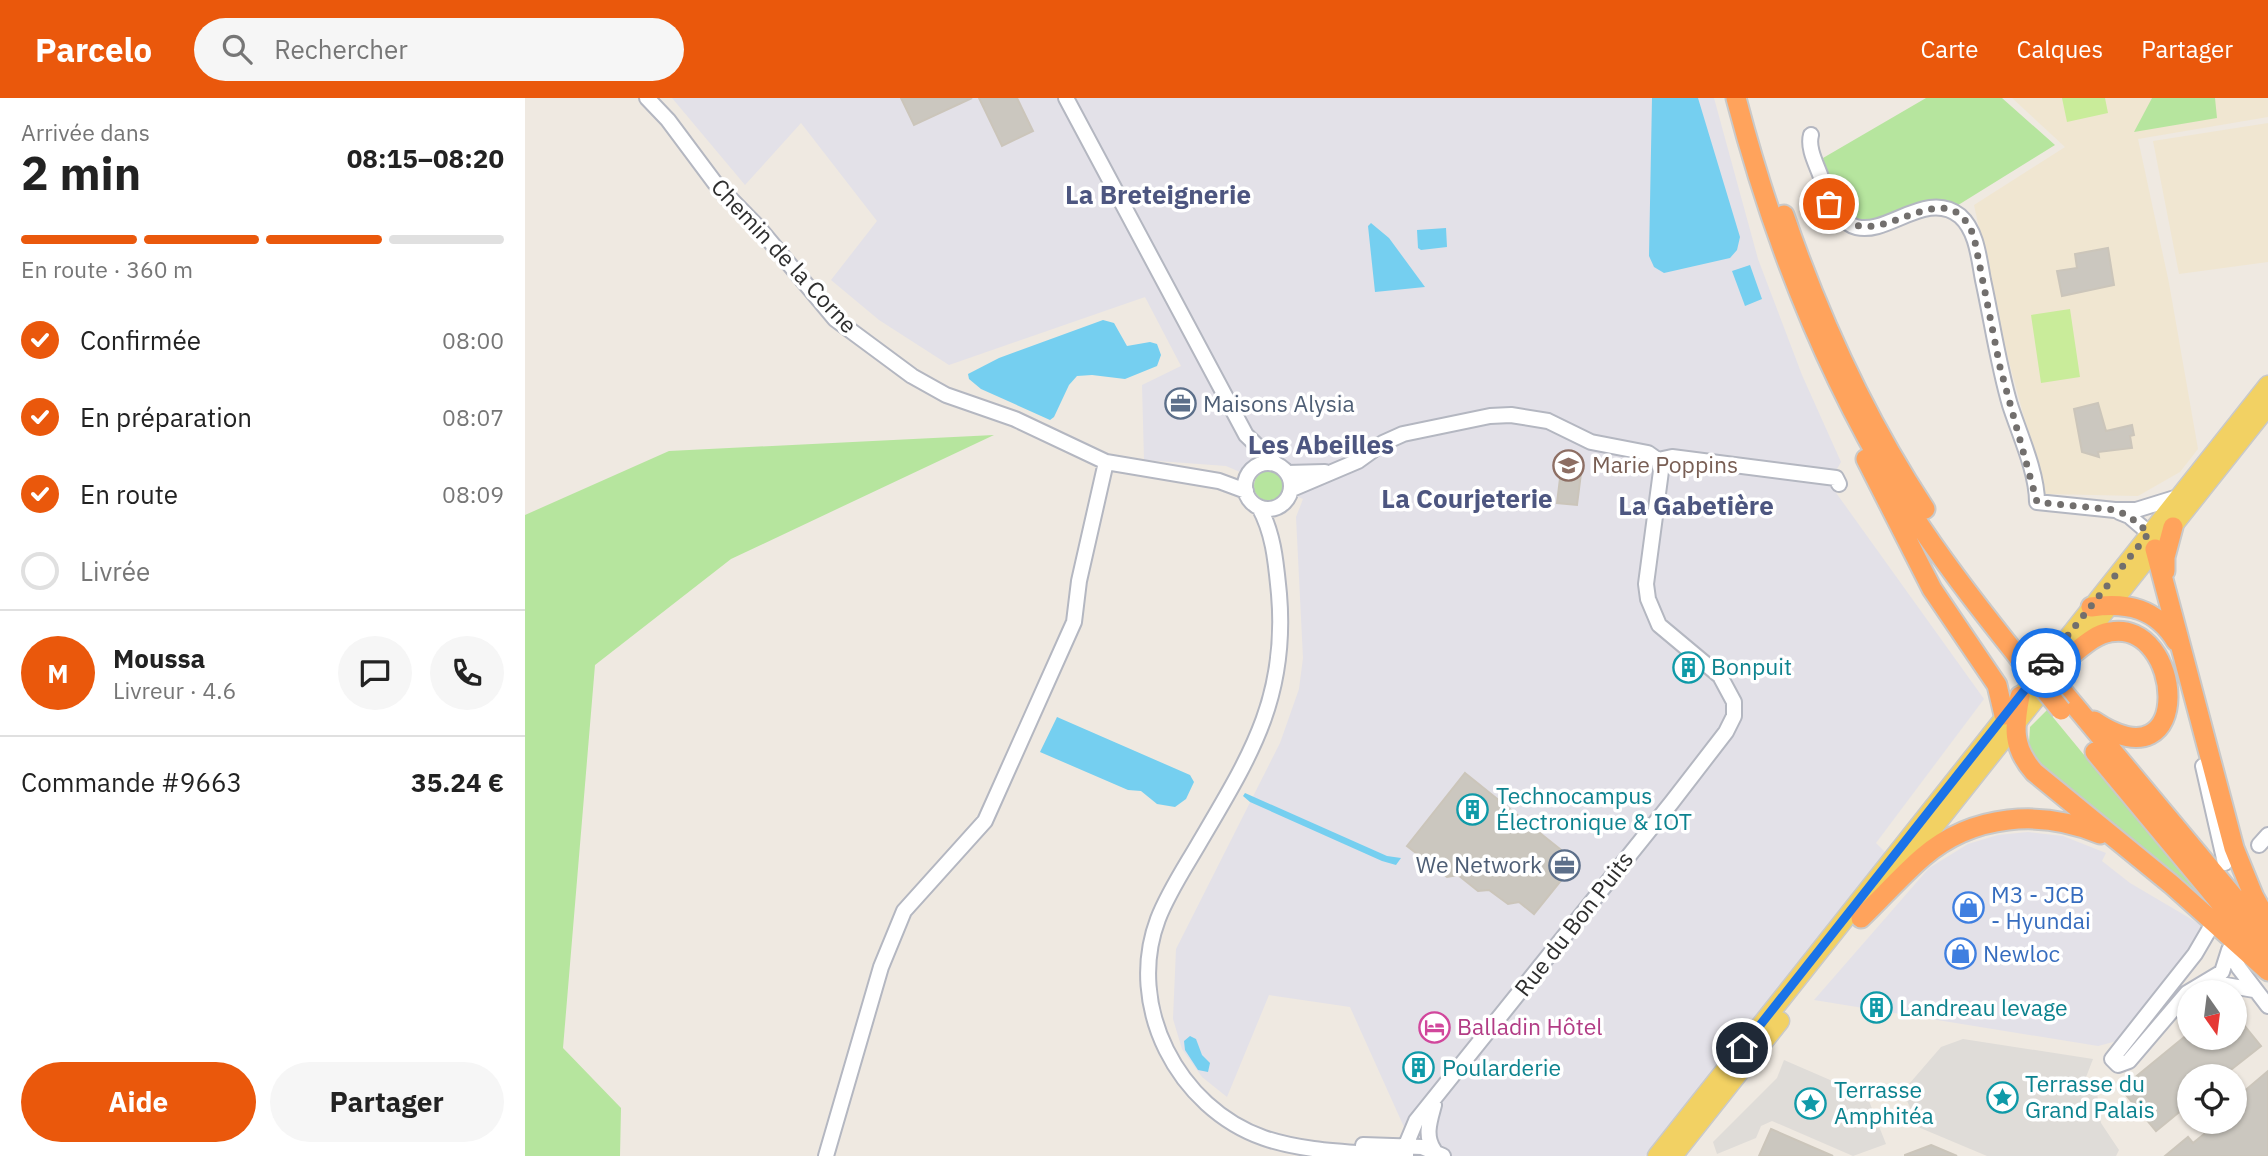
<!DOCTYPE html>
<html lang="fr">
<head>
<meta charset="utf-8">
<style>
  :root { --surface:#fff; --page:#f6f6f6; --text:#222; --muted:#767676; --line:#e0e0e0; --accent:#ea580c }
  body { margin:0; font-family:"IBM Plex Sans",sans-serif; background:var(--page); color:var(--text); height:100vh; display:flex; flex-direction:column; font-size:26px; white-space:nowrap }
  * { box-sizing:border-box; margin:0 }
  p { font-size:23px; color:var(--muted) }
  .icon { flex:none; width:38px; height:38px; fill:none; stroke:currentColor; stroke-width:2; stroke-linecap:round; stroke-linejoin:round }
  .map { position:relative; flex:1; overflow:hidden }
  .side { display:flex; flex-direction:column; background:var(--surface); width:525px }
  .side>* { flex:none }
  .needle { width:46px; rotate:166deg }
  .buttons { position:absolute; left:1652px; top:882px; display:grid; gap:14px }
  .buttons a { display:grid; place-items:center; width:70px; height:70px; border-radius:50%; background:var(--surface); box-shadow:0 2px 5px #0004; font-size:35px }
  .pin { position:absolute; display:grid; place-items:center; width:60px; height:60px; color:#fff; margin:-30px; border:4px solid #fff; border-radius:50%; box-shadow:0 2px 7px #0007 }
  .courier { position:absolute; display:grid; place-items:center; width:70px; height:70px; margin:-35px; border:5px solid #1a73e8; border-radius:50%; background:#fff; color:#222; box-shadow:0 2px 9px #0007 }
  .summary em { font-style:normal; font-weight:700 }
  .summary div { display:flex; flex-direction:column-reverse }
  .summary { display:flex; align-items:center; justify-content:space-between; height:119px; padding:0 21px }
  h1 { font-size:46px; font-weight:700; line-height:52px }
  .bar { display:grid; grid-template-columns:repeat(4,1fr); gap:10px 7px; align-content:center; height:84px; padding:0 21px }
  .bar i { height:9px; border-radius:5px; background:var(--line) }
  .bar .active { background:var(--accent) }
  .bar p { grid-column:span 4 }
  .line { display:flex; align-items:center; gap:18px; padding:0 21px; border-top:2px solid var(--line) }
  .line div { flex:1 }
  .round { display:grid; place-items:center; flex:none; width:74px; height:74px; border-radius:37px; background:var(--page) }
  ol { padding:0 21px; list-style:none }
  li { display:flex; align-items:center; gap:21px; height:77px }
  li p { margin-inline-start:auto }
  li .icon { padding:7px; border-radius:50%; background:var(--accent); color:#fff; stroke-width:4 }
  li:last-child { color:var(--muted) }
  li i { width:38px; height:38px; border:4px solid var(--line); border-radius:50% }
  .cta { display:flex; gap:14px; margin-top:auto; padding:14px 21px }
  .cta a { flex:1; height:80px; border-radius:42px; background:var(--accent); color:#fff; font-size:28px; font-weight:700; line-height:80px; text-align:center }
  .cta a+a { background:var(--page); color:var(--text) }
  header { display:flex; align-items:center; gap:42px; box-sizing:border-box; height:98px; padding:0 35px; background:var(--accent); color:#fff }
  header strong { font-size:33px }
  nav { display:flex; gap:38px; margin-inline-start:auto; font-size:24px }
  .search { width:490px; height:63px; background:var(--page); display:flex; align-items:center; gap:18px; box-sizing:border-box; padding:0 24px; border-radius:38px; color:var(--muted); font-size:26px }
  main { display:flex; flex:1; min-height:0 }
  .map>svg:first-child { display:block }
</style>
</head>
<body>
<header>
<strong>Parcelo</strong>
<div class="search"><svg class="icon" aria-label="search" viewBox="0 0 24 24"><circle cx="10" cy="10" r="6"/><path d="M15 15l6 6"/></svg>Rechercher</div>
<nav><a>Carte</a><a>Calques</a><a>Partager</a></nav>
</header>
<main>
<section class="side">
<div class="summary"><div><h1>2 min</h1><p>Arrivée dans</p></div><em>08:15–08:20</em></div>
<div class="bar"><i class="active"></i><i class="active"></i><i class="active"></i><i></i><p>En route · 360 m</p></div>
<ol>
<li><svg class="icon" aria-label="check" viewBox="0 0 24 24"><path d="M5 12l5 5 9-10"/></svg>Confirmée<p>08:00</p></li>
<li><svg class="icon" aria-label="check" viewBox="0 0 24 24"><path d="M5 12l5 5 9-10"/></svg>En préparation<p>08:07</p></li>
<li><svg class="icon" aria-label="check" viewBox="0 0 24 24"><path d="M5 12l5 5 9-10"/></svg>En route<p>08:09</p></li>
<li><i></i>Livrée</li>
</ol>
<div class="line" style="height:126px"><b class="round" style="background:var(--accent);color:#fff">M</b><div><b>Moussa</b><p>Livreur · 4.6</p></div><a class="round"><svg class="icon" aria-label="chat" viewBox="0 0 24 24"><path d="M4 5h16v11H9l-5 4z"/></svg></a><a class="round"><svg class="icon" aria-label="phone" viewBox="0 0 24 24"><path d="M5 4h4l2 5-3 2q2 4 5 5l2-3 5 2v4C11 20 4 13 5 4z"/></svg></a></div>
<div class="line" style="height:91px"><div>Commande #9663</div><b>35.24 €</b></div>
<div class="cta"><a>Aide</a><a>Partager</a></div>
</section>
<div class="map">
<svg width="1743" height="1058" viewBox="0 0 1743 1058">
  <rect width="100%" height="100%" fill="#efe9e1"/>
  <!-- industrial -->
  <path fill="#e3e1e8" d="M147 0H1189L1233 161 1277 277 1316 364 1304 385 1459 601 1351 745 1363 757 1120 1058H886L888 1049 825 909 744 897 702 999 677 979 657 951 648 921 651 851 755 645 774 591 778 560 771 419 778 401 701 368 619 362 617 287 656 268 620 199 424 267 354 222 306 182 352 123 276 25 220 87Z
    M1503 734 1538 738 1581 755 1577 763 1605 785 1678 828 1663 852 1592 943 1573 948 1289 902 1404 770 1443 746 1473 737Z"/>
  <!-- education -->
  <path fill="#f0e6d1" d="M1487 0H1743V19L1613 41 1644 185 1673 351 1655 374 1613 398 1520 396 1478 242 1449 107 1540 49Z
    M1743 25V164L1654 176 1628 43Z"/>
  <!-- green -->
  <path fill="#b6e59e" d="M1401 0H1477L1530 47 1430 109 1356 125 1324 121 1311 101 1298 60Z
    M1627 0H1690L1692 20 1609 34Z
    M469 337 206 461 70 567 38 950 96 1010 95 1058H0V417L144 353Z
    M729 388a15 15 0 1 1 30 0a15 15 0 1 1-30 0Z
    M1522 612 1677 800 1519 669 1508 656 1504 645 1505 629Z"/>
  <!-- pitch -->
  <path fill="#c9ec9a" d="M1537 0H1580L1583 15 1542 24Z
    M1545 211 1555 279 1516 285 1506 217Z"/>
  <!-- plaza -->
  <path fill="#dfdcd8" d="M1438 941 1568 961 1558 987 1572 995 1576 1025 1594 1052 1591 1058H1462L1393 1029 1378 993 1416 949Z
    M1259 962 1342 998 1361 1046 1328 1058 1247 1023 1236 1028 1231 1040 1192 1056 1188 1044 1252 980Z"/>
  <!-- water -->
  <path fill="#75cff0" d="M1127 0H1173L1215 139 1212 152 1205 160 1139 175 1129 169 1124 158Z
    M846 125 864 140 900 189 850 194 843 128Z
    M921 130 922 149 896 152 893 150 892 132Z
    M1225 167 1237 201 1220 208 1207 173Z
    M578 222 589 225 602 248 625 244 632 246 636 257 632 268 600 281 567 277 552 278 544 287 529 319 525 322 456 291 444 281 443 276 474 260Z
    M532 619 665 677 669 684 661 701 650 709 632 706 616 693 603 692 515 654Z
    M720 695 862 758 876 760 871 767 857 763 725 704 718 698Z
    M665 938 671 941 677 957 685 965 683 974 673 972 660 952 659 943Z"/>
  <!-- building -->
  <path fill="#cbc7bf" stroke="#cbc5ba" stroke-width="2" d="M376 0H447L389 27Z
    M454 0H492L508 33 477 48Z
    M1583 150 1589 187 1537 198 1532 173 1552 170 1550 156Z
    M1573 305 1581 333 1607 327 1609 337 1605 338 1607 350 1573 354 1574 359 1557 354 1549 311Z
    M1037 364 1057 367 1052 407 1032 405Z
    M940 675 1051 764 1009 816 994 804 983 806 964 792 953 793 933 777 922 779 882 748Z
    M1710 916 1736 948 1698 978H1664V1006L1631 1033 1596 991 1664 935V940H1710Z
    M1743 973V1058H1640L1663 1039 1668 1045 1694 1024H1710V1001Z
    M1246 1031 1308 1058H1234Z
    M1406 1047 1432 1058H1380V1057Z"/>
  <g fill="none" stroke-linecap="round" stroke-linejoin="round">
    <defs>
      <path id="minor" d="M122 0 143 22 190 85 234 130 310 221 387 278 421 297 490 321 581 364 694 383 721 393
        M541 0 721 337 751 366
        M1286 37C1282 51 1293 69 1297 82 1330 188 1388 80 1435 118 1452 133 1454 161 1458 182 1467 223 1473 266 1485 307 1494 335 1512 374 1512 404L1590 412H1611L1653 399
        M1133 362 1147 359 1311 380 1314 386
        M720 388a23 23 0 1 1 46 0a23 23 0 1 1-46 0Z
        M762 375 800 374
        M767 391 833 363 858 345 878 336 965 318 986 317 1023 323 1066 344 1123 355 1133 362
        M734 409C749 436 751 466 754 496 763 601 724 660 673 747 659 771 643 795 633 821 600 908 653 1010 739 1040 780 1054 827 1054 870 1058
        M1594 414 1604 418 1624 435 1633 434
        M1678 668 1700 765
        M1734 747 1743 737
        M1684 832 1670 856 1587 961 1593 967 1604 963 1662 895 1697 874 1704 852
        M1704 852 1714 870 1743 908
        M1684 884 1729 892
        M909 1007C905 1022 899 1038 909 1052
        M838 1047 897 1049 918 1058
        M301 1058 356 869 379 813 460 723 549 524 554 483 581 364
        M881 1058V1047L891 1023 1147 704 1201 634 1209 618V604L1195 578 1134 527 1123 501 1121 486 1136 373 1133 362"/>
      <path id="major" d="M1374 773 1743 308
        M1132 1058 1743 287
        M1148 1058 1255 923"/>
      <path id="highway" d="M1211 0C1247 138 1298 270 1372 392 1408 451 1451 506 1494 560
        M1259 117C1294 219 1340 320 1400 411
        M1341 361 1407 491 1472 587 1479 617
        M1630 451 1709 750 1729 799 1743 824
        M1640 473V459L1648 429
        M1566 509C1602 504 1631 510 1651 543
        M1544 559C1556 550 1570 536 1585 534 1658 520 1672 692 1569 623
        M1535 590 1743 840
        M1495 598C1489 629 1487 649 1509 674L1646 786 1743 873
        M1570 654 1736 854
        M1336 820C1357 800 1376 778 1398 759 1448 716 1516 711 1575 736"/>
    </defs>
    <!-- minor casing -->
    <use href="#minor" stroke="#b4b7c1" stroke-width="18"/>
    <!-- major casing -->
    <use href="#major" stroke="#c9c9c9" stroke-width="21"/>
    <!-- highway casing -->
    <use href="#highway" stroke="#c9c9c9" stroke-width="23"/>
    <!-- minor -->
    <use href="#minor" stroke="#fff" stroke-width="14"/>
    <!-- major -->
    <use href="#major" stroke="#f2d163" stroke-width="18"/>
    <!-- highway -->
    <use href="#highway" stroke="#ffa35c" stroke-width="19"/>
    <defs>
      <path id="highway-bridge" d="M1494 560 1536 612"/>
    </defs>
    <!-- highway-bridge casing -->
    <use href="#highway-bridge" stroke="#c9c9c9" stroke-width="23" stroke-linecap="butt"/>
    <!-- highway-bridge -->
    <use href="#highway-bridge" stroke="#ffa35c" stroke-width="19"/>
  </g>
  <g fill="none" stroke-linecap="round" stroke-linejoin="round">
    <!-- done -->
    <path stroke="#726f6d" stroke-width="7" stroke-dasharray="0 12.6" d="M1304 106C1346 173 1420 61 1449 139L1475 269 1512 404 1590 412 1604 418 1624 435 1521 565"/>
    <!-- route -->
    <path stroke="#1a73e8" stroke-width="9" d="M1217 950 1521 565"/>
  </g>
  <!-- icons -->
  <defs>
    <symbol id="office-ring" viewBox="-11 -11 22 22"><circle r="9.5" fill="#fff" stroke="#5c6f8a" stroke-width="1.5"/><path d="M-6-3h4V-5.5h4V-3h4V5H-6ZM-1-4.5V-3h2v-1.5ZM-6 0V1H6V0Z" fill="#5c6f8a"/></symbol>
    <symbol id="school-ring" viewBox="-11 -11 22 22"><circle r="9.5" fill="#fff" stroke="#8d6e63" stroke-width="1.5"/><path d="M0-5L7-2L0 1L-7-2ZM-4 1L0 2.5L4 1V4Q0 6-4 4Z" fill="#8d6e63"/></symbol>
    <symbol id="building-ring" viewBox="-11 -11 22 22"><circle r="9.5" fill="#fff" stroke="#0f9aa8" stroke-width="1.5"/><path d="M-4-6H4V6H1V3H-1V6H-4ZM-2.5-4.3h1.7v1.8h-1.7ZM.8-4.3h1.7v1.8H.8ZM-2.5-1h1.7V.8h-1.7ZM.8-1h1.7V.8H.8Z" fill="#0f9aa8"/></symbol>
    <symbol id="shop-ring" viewBox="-11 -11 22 22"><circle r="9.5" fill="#fff" stroke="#3f7fe0" stroke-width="1.5"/><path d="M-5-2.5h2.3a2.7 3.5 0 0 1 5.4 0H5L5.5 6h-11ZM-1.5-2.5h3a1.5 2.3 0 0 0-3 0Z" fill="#3f7fe0"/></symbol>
    <symbol id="hotel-ring" viewBox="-11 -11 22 22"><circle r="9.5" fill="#fff" stroke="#d1479c" stroke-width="1.5"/><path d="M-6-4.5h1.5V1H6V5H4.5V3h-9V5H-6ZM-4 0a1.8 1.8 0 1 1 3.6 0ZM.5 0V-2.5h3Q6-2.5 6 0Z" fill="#d1479c"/></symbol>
    <symbol id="sight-ring" viewBox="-11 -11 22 22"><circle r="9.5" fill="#fff" stroke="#0f9aa8" stroke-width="1.5"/><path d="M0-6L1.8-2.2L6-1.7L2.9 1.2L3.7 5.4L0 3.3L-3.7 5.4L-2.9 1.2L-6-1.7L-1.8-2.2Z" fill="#0f9aa8"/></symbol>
  </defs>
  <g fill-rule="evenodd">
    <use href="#office-ring" x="638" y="288" width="35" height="35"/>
    <use href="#school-ring" x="1026" y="350" width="35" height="35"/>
    <use href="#building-ring" x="1146" y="552" width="35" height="35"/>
    <use href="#building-ring" x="930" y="694" width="35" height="35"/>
    <use href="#office-ring" x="1022" y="750" width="35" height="35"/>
    <use href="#shop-ring" x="1426" y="792" width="35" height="35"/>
    <use href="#shop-ring" x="1418" y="838" width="35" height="35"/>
    <use href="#building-ring" x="1334" y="892" width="35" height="35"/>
    <use href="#hotel-ring" x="892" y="912" width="35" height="35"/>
    <use href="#building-ring" x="876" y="952" width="35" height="35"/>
    <use href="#sight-ring" x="1460" y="982" width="35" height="35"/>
    <use href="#sight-ring" x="1268" y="988" width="35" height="35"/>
  </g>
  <g text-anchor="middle" stroke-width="7" stroke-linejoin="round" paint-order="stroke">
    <!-- street labels -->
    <g font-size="23" fill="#2e2e2e" stroke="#fff">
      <text transform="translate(259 158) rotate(47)" y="8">Chemin de la Corne</text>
      <text transform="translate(1049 826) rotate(-52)" y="8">Rue du Bon Puits</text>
    </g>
    <!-- service labels -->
    <g font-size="23" fill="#4e5e75" stroke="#fff" text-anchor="start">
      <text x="678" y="314">Maisons Alysia</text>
      <text x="1017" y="775" text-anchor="end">We Network</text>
    </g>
    <!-- education labels -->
    <g font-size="23" fill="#785e54" stroke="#fff" text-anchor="start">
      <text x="1067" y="375">Marie Poppins</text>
    </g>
    <!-- culture labels -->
    <g font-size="23" fill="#0d838f" stroke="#fff" text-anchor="start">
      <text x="1186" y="577">Bonpuit</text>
      <text x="971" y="706">Technocampus<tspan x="971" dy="26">Électronique &amp; IOT</tspan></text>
      <text x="1374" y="918">Landreau levage</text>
      <text x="917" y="978">Poularderie</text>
      <text x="1500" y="994">Terrasse du<tspan x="1500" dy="26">Grand Palais</tspan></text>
      <text x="1309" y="1000">Terrasse<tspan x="1309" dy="26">Amphitéa</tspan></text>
    </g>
    <!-- shop labels -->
    <g font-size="23" fill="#366cbe" stroke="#fff" text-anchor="start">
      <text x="1466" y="805">M3 - JCB<tspan x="1466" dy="26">- Hyundai</tspan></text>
      <text x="1458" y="864">Newloc</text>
    </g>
    <!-- hotel labels -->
    <g font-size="23" fill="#b23c85" stroke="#fff" text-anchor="start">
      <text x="932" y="937">Balladin Hôtel</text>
    </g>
    <!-- quarter labels -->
    <g font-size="26" font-weight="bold" fill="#4d5680" stroke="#fff">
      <text x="633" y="106">La Breteignerie</text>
      <text x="796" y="356">Les Abeilles</text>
      <text x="942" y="410">La Courjeterie</text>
      <text x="1171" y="417">La Gabetière</text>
    </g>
  </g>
</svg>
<div class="buttons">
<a><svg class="needle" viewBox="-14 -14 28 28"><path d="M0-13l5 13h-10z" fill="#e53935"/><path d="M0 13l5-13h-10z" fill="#767676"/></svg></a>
<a><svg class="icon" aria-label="locate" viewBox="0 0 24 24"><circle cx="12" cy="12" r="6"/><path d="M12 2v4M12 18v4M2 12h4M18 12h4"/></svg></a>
</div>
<div class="pin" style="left:1304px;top:106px;background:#ea580c"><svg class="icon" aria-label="bag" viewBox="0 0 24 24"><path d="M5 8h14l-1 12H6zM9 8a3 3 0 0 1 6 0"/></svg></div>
<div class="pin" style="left:1217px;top:950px;background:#1f2937"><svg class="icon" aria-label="home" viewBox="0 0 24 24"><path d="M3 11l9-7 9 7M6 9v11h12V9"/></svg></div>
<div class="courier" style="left:1521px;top:565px"><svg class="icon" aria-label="car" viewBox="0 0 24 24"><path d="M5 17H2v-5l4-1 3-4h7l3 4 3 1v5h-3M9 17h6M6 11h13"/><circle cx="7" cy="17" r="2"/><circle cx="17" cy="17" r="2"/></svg></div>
</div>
</main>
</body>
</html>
